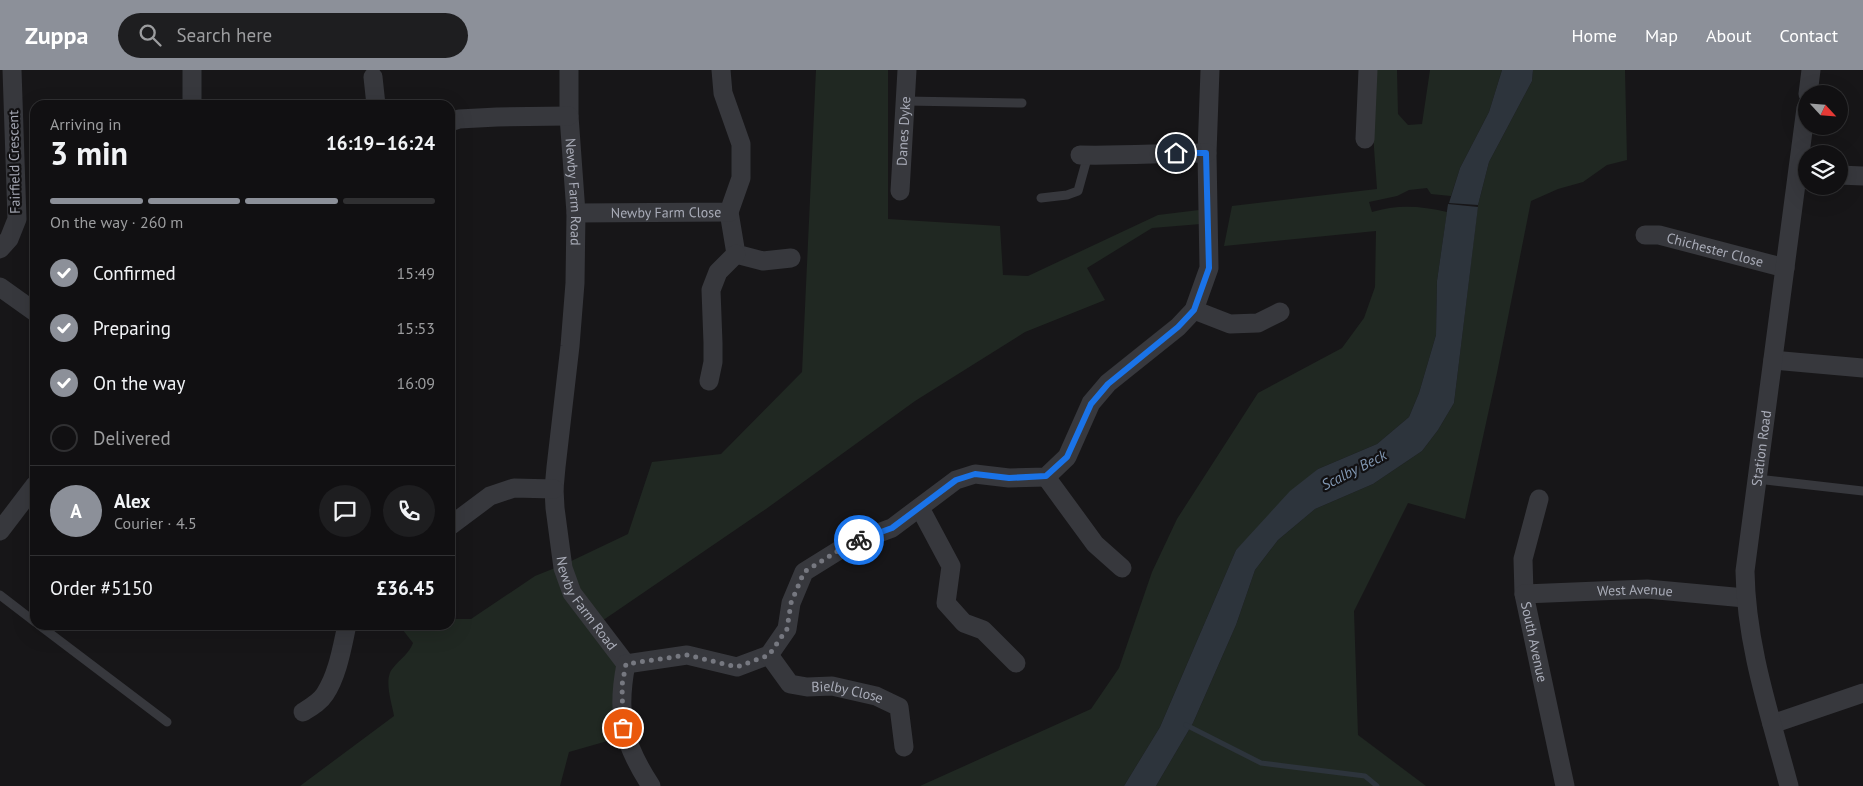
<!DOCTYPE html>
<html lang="en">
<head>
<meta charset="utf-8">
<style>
  :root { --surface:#111012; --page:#1e1e20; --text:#f1f3f6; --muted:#9c9d9f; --line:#303032; --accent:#8c9099 }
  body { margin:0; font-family:"PT Sans",sans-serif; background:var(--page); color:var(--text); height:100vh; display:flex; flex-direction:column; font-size:19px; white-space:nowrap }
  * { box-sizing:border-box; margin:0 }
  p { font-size:16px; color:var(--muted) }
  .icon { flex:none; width:28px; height:28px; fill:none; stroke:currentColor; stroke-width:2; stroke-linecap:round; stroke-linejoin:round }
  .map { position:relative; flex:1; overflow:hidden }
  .sheet { position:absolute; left:30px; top:30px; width:425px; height:530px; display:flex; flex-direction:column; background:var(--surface); border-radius:15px; box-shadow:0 5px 20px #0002,0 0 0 1px var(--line) }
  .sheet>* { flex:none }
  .needle { width:32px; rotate:116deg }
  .tools { position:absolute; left:1798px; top:15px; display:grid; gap:10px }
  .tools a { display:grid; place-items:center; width:50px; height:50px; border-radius:50%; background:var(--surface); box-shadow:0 5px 20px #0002,0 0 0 1px var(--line); font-size:25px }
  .pin { position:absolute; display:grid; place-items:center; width:42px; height:42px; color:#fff; margin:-21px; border:2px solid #fff; border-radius:50%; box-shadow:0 1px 5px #0007 }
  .courier { position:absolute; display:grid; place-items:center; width:50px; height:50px; margin:-25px; border:4px solid #1a73e8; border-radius:50%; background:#fff; color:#222; box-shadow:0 1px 6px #0007 }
  .head em { font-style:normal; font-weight:700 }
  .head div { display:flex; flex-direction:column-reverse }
  .head { display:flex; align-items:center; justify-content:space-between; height:85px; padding:0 20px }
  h1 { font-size:32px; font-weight:700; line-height:38px }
  .bar { display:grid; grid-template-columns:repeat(4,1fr); gap:8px 5px; align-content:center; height:60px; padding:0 20px }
  .bar i { height:6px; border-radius:4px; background:var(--line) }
  .bar .selected { background:var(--accent) }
  .bar p { grid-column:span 4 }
  .line { display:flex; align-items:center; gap:12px; padding:0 20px; border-top:1px solid var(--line) }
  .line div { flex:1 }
  .round { display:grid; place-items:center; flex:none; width:52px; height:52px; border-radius:26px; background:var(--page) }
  ol { padding:0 20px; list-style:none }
  li { display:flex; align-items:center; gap:15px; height:55px }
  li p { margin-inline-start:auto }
  li .icon { padding:5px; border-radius:50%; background:var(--accent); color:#fff; stroke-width:4 }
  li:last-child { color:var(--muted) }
  li i { width:28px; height:28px; border:2px solid var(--line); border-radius:50% }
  header { display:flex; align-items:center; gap:30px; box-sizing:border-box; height:70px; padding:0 25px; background:var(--accent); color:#fff }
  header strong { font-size:24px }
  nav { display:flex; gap:28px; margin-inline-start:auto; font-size:18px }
  .search { width:350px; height:45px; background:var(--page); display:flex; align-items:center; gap:12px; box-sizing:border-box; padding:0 18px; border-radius:28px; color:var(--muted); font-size:19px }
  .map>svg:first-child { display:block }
</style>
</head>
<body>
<header>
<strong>Zuppa</strong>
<div class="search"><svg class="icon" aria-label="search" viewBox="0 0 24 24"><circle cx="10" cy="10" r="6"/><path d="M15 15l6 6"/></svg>Search here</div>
<nav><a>Home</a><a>Map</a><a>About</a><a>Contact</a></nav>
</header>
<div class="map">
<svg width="1863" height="716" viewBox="0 0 1863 716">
  <rect width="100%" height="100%" fill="#171618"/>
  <!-- green -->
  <path fill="#202822" d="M816 0H888V149L1000 156 1003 205 1028 206 1158 145 1199 140 1201 154 1152 158 1087 198 1105 230 1025 262 915 331 766 439 599 553 591 543 567 493 628 464 652 392 721 384 802 302Z
    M1373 0H1397L1398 44 1408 55 1422 54 1430 0H1502L1489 42 1460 98 1451 126 1431 124 1427 118 1409 120 1397 126 1369 132 1372 142C1398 134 1421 136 1447 142L1437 211 1436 265 1419 323 1409 347 1377 374 1318 399 1236 480 1160 657 1124 716H920L1091 639 1119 598 1152 502 1177 449 1258 323 1342 278 1364 248 1375 217 1376 161 1224 176 1232 136 1377 119 1374 78Z
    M1533 0H1625L1627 90 1607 95 1583 112 1558 119 1531 131 1497 303 1465 449 1408 433 1354 541 1358 665 1426 716H1156L1193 653 1236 555 1255 500 1278 470 1315 439 1373 414 1422 381 1438 360 1454 333 1478 135 1489 92 1532 11Z
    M560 496 622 594 618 668 569 682 560 716H300L394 646C392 633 383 609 393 598 400 589 409 584 413 573L399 555H450V549H471L535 506Z"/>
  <!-- water -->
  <path fill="#2d343c" d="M1502 0H1533L1532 11 1489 92 1478 135 1449 133 1460 98 1489 42Z
    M1448 134 1478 137 1454 333 1438 360 1422 381 1373 414 1315 439 1278 470 1255 500 1236 555 1193 653 1156 716H1124L1160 657 1236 480 1290 421 1318 399 1377 374 1409 347 1419 323 1436 265 1437 211Z"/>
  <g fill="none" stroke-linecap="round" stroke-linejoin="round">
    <!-- stream -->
    <path stroke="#2d343c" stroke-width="5" d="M1186 655 1261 693 1365 706 1377 716"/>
    <!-- lane -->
    <path stroke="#37383d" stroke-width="9" d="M906 31 1022 33
      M1041 128 1067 125 1078 121 1088 85
      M1757 409 1863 421
      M0 525 35 552
      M39 555 167 652"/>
    <!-- street -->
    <g stroke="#37383d" stroke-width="19">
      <path d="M192 0V35"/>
      <path id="s1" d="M569 0V46L576 143 575 213 570 276 556 397 554 419 555 438 563 498 572 523 626 594 687 585 737 597 769 585 787 559 791 533 804 502 849 474 892 458 956 410 975 404 1009 408 1046 407 1067 387 1091 333 1108 313 1178 257 1194 240 1209 198 1207 83 1210 0"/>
      <path d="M373 7 376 35"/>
      <path d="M1808 24 1811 0"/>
      <path d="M450 52 459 49 497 47 569 46"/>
      <path d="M1365 69 1368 0"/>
      <path d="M1080 85C1122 86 1164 83 1207 83"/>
      <path d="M1839 105 1863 106"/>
      <path id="s2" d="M900 121 907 0"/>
      <path d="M729 142 736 184 763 191 791 188"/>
      <path id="s3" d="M576 143 729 142 741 108V74L723 23 721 0"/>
      <path id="s4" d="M1645 165H1659L1785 198"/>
      <path d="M0 179 9 169 17 149 12 0"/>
      <path d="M0 217 35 242"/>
      <path d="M1194 240 1230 254 1258 253 1280 242"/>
      <path d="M1773 290 1863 298"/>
      <path d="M709 311 713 292V273L711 220 718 202 736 184"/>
      <path d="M1046 407 1095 474 1122 498"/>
      <path id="s5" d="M1539 429 1523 489 1524 524 1565 716"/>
      <path d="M920 438 951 496 946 533 964 553 983 560 1016 593"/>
      <path d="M450 456 490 426 514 418 554 419"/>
      <path d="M0 461 35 415"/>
      <path id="s6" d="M1524 524 1647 519 1745 528"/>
      <path id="s7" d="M769 585 790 614 807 617 832 616 876 626 899 637 904 677"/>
      <path d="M626 594C616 645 623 673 651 716"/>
      <path d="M303 642C311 637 320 632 325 624 338 604 342 577 347 555"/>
      <path d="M1772 654 1863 623"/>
      <path id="s8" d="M1789 716C1770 645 1746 575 1745 501L1806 38"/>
    </g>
  </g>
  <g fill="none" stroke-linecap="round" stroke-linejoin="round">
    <!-- done -->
    <path stroke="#767880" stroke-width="5" stroke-dasharray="0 9" d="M623 658 622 615 626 594 687 585 737 597 769 585 787 559 791 533 804 502 849 474 859 470"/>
    <!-- route -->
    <path stroke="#1a73e8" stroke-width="6" d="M859 470 892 458 956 410 975 404 1009 408 1046 406 1067 387 1091 334 1108 314 1178 257 1194 240 1209 198 1206 83H1176"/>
  </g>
  <g text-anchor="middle" stroke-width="4.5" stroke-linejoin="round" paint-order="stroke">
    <!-- street labels -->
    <g font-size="14" fill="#a9acb8" stroke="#121113">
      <text dy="5" stroke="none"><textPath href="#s2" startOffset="60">Danes Dyke</textPath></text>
      <text transform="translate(14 92) rotate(-91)" y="5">Fairfield Crescent</text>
      <text dy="5" stroke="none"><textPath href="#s1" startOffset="122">Newby Farm Road</textPath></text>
      <text dy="5" stroke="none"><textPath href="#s3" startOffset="90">Newby Farm Close</textPath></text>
      <text dy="5" stroke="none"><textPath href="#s4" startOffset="72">Chichester Close</textPath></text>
      <text dy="5" stroke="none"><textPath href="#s8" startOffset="344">Station Road</textPath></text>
      <text dy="5" stroke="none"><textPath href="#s6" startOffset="111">West Avenue</textPath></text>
      <text dy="5" stroke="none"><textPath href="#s1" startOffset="542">Newby Farm Road</textPath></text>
      <text dy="5" stroke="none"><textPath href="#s5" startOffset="146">South Avenue</textPath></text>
      <text dy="5" stroke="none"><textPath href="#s7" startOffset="94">Bielby Close</textPath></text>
    </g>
    <!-- water labels -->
    <g font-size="15" font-style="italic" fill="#8197b2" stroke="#121113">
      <text transform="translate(1354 400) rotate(-27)" y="5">Scalby Beck</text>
    </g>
  </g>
</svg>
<div class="tools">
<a><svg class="needle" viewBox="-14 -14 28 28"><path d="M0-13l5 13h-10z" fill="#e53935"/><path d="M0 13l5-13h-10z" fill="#9c9d9f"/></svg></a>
<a><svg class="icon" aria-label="layers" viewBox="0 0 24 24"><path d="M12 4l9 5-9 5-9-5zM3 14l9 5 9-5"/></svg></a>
</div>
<div class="pin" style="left:623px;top:658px;background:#ea580c"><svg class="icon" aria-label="bag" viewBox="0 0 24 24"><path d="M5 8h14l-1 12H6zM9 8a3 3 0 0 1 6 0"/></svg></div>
<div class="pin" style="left:1176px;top:83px;background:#1f2937"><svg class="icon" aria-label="home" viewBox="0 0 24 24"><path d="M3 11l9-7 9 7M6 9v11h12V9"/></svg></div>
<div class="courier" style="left:859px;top:470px"><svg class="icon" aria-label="bike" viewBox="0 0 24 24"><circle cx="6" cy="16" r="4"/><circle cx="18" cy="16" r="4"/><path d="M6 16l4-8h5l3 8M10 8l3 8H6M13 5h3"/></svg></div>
<section class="sheet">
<div class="head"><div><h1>3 min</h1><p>Arriving in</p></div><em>16:19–16:24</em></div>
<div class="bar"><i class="selected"></i><i class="selected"></i><i class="selected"></i><i></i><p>On the way · 260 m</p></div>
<ol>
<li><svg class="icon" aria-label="check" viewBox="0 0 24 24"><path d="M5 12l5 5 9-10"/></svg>Confirmed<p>15:49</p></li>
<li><svg class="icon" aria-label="check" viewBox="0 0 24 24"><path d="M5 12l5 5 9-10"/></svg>Preparing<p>15:53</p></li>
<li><svg class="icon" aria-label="check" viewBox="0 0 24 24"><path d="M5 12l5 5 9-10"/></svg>On the way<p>16:09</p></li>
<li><i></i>Delivered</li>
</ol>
<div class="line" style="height:90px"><b class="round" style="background:var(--accent);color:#fff">A</b><div><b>Alex</b><p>Courier · 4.5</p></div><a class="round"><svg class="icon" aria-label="chat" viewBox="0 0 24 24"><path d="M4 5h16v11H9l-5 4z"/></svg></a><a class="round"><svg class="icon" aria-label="phone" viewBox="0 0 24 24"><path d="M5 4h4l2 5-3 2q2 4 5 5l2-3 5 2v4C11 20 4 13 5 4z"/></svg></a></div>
<div class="line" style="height:65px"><div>Order #5150</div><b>£36.45</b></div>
</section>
</div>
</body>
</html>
